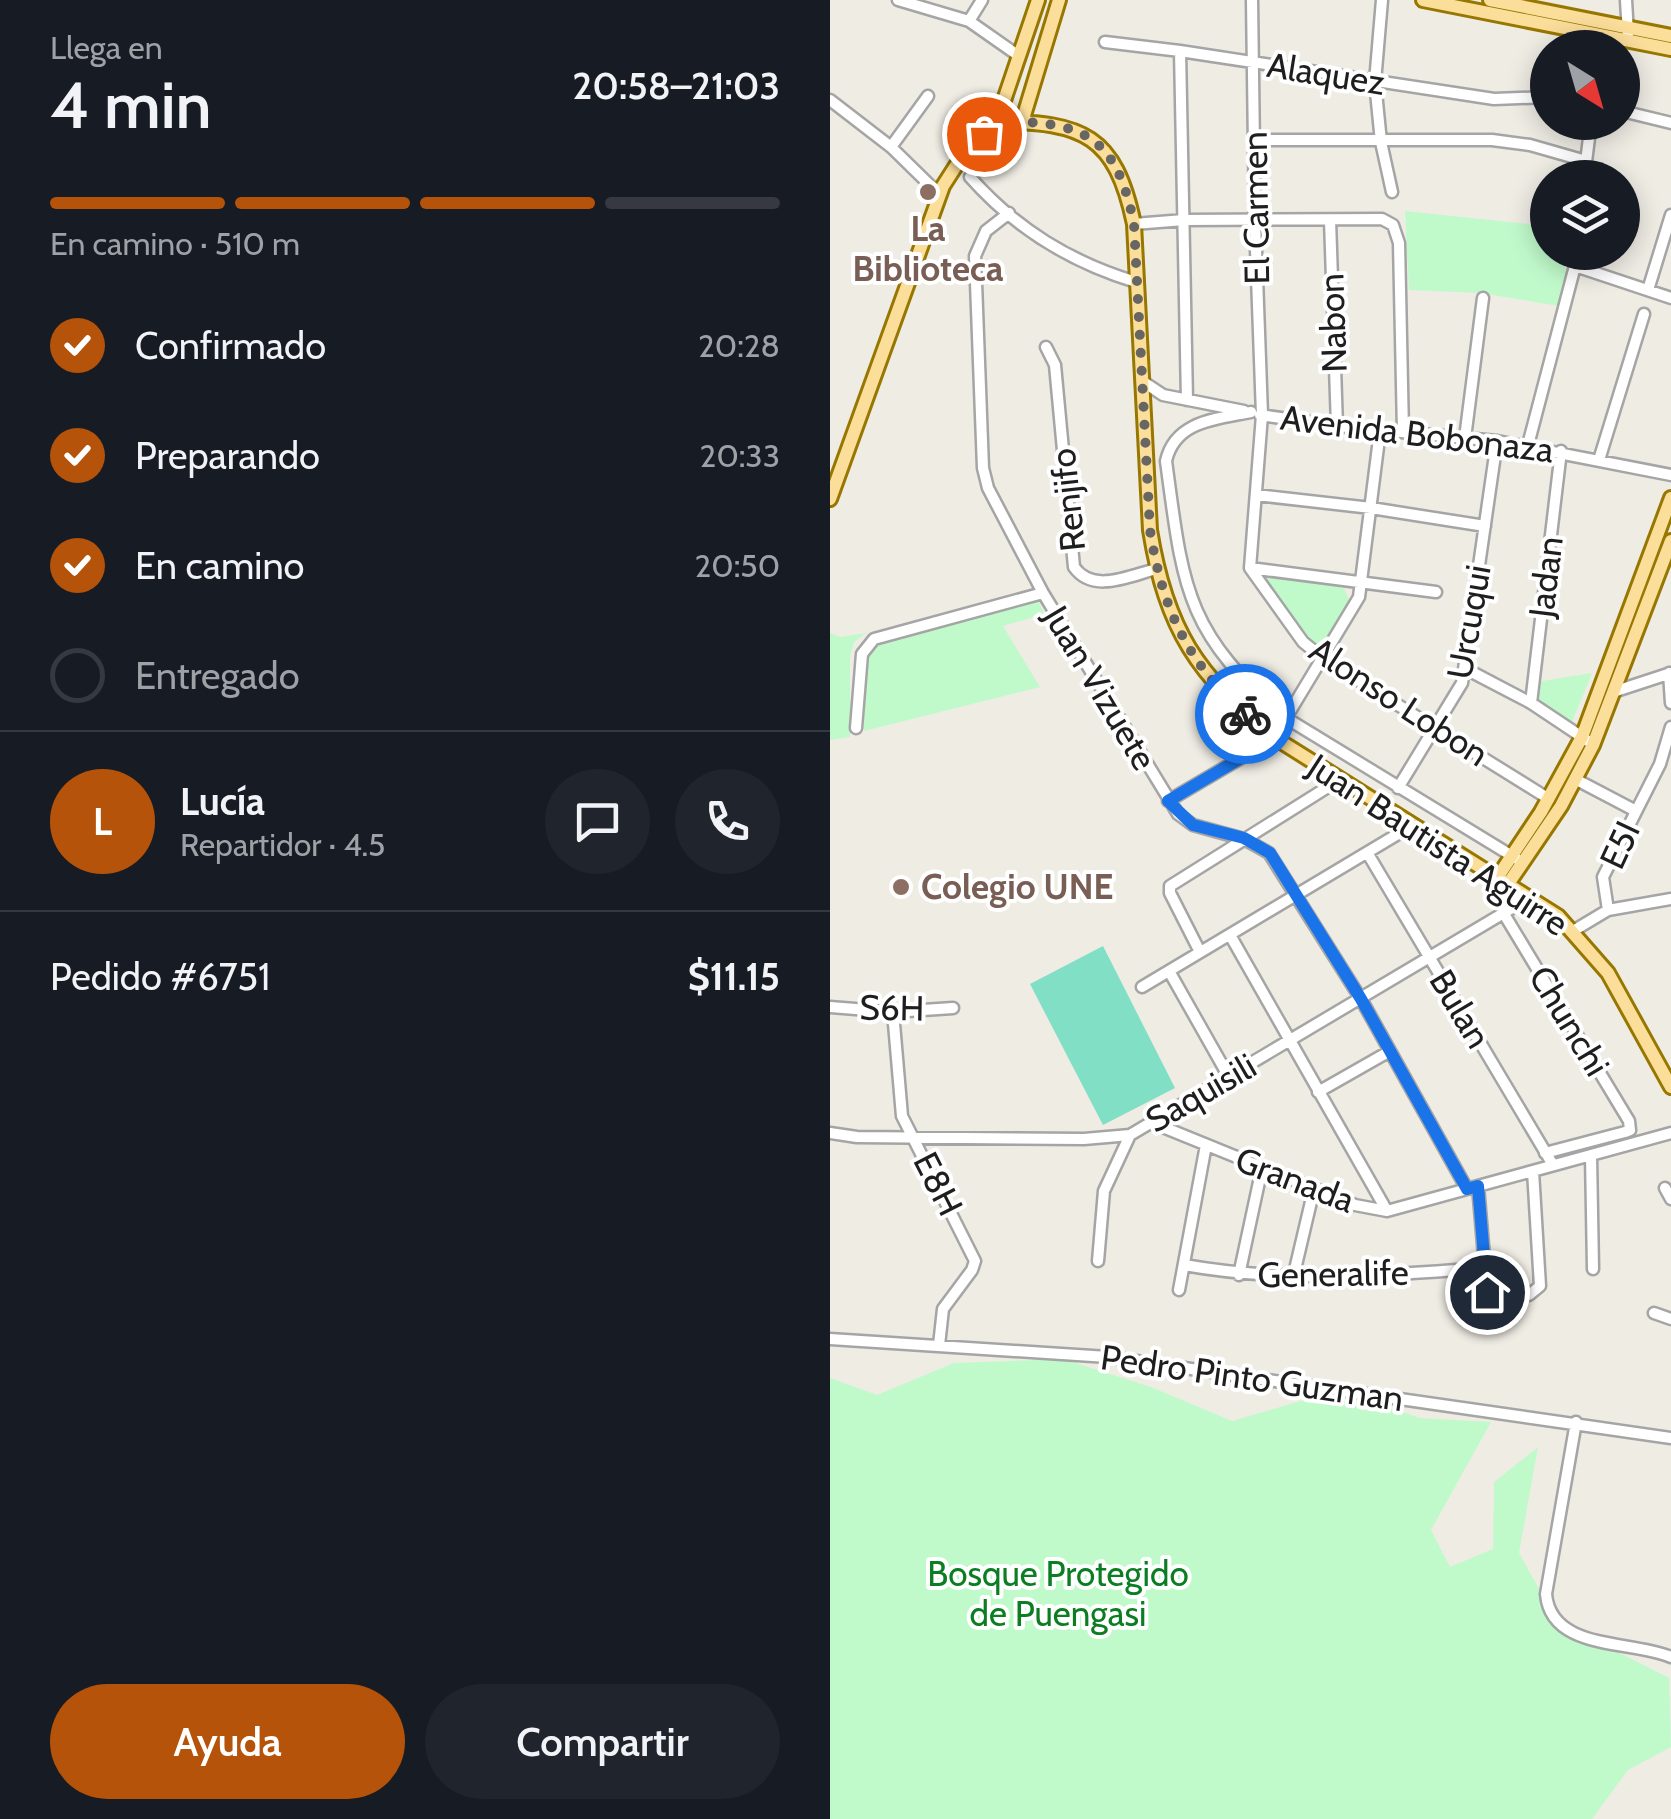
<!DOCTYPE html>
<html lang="es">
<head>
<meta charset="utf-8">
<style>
  :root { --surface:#171b24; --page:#20242c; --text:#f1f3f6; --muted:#9ea1a6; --line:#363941; --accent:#b45309 }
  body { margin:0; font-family:Cabin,sans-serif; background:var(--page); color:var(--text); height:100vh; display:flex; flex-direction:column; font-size:38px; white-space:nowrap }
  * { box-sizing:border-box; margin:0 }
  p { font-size:32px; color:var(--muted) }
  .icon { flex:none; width:55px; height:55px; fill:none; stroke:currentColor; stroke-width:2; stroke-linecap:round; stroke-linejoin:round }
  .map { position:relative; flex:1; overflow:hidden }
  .drawer { display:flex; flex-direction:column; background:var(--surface); width:830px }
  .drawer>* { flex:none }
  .needle { width:65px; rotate:143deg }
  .controls { position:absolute; left:700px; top:30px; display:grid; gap:20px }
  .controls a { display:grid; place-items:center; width:110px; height:110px; border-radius:50%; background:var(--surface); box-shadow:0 5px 25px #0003; font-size:50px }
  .pin { position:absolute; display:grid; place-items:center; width:85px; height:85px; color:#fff; margin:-42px; border:5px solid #fff; border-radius:50%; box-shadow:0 2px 10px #0007 }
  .courier { position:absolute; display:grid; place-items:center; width:100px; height:100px; margin:-50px; border:8px solid #1a73e8; border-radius:50%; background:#fff; color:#222; box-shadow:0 2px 12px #0007 }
  .head em { font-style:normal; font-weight:600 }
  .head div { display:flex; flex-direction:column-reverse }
  .head { display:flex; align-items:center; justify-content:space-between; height:170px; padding:0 50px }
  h1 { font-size:65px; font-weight:600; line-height:75px }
  .bar { display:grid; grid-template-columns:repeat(4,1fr); gap:15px 10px; align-content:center; height:120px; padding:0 50px }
  .bar i { height:12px; border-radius:8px; background:var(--line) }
  .bar .on { background:var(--accent) }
  .bar p { grid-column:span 4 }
  .line { display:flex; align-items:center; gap:25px; padding:0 50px; border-top:2px solid var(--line) }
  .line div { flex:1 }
  .round { display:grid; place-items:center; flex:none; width:105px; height:105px; border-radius:52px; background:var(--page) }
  ol { padding:0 50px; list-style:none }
  li { display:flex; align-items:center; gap:30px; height:110px }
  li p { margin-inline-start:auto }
  li .icon { padding:10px; border-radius:50%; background:var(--accent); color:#fff; stroke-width:4 }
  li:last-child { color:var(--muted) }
  li i { width:55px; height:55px; border:5px solid var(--line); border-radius:50% }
  .cta { display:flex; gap:20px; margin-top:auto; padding:20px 50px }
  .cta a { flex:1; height:115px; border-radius:60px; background:var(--accent); color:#fff; font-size:40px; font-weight:600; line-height:115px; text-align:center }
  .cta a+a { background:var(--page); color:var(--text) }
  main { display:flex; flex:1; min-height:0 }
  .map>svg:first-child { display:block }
</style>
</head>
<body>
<main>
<section class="drawer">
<div class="head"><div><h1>4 min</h1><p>Llega en</p></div><em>20:58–21:03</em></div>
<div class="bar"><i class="on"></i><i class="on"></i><i class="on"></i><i></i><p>En camino · 510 m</p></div>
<ol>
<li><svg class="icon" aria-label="check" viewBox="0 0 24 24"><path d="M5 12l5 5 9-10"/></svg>Confirmado<p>20:28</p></li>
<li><svg class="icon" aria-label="check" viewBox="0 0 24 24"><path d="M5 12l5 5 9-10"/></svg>Preparando<p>20:33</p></li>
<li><svg class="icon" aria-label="check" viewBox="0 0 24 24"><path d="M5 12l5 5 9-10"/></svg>En camino<p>20:50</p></li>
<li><i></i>Entregado</li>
</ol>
<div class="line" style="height:180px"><b class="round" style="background:var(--accent);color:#fff">L</b><div><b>Lucía</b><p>Repartidor · 4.5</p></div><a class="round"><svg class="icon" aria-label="chat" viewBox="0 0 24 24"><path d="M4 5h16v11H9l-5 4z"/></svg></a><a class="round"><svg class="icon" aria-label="phone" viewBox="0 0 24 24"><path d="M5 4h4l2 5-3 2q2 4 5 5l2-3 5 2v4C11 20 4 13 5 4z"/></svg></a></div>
<div class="line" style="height:130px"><div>Pedido #6751</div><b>$11.15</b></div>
<div class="cta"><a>Ayuda</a><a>Compartir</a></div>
</section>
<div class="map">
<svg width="841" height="1819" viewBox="0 0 841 1819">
  <rect width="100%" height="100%" fill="#efece4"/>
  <!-- park -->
  <path fill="#c0facb" d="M575 211 717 226 718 252 730 253 737 275 729 306 651 293 579 290Z
    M429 573 514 588 520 602 497 644 491 646 481 640Z
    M208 600 214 614 173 626 210 687 34 731 36 656 51 640Z
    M0 633 10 637 36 633 24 642 20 657V737L0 740Z
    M762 673 740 727 704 702 706 682Z
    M233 1359 321 1387 402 1421 484 1397 552 1405 590 1418 661 1422 601 1530 620 1567 663 1549 664 1482 708 1447 689 1553 727 1621 839 1678 841 1747 798 1770 762 1819H0V1378L47 1395 124 1363Z"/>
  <!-- pitch -->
  <path fill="#81dfc6" d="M273 946 345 1088 273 1125 200 984Z"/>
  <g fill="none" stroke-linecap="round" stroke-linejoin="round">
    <defs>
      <path id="minor" d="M68 0 139 21 189 56
        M422 0 425 222 432 415 420 568 473 642 494 659 719 799
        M552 0 545 82 551 142 562 192
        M796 0 798 34
        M139 21 152 0
        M275 42 350 51 664 99 718 97
        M350 51 357 400
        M0 100 61 147 110 195
        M792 111 841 123
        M424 140H662L700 145 756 161
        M61 147 98 96
        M140 177C186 229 240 262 306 282
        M754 178 761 122
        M179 213 156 231 145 256 153 468 158 488 213 593 348 814 363 825 414 839 439 853 531 999 637 1189
        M500 220 507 426
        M304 224 354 220 552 219 563 225 569 243 573 432
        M745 266 841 298
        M818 290 841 215
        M216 347 225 365 244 567C263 594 299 576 326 569
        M312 381 333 395 414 411
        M421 412C386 419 345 421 336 461 353 586 354 632 456 718L687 859
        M430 415 507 426 667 441 841 475
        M635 438 653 298
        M698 445 745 266 744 252
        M769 460 814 314
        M426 495 541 508 655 526
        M420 568 606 592
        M636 669 701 703 758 741
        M839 673 841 703
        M783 692 841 673
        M701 703 731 451
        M456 718 529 597 550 431
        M26 728 32 654 44 639 213 593
        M745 779 806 811
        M568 788 632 683 667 441
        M338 801 445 738
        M538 854 723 1165
        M778 910 773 877 830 764 841 727
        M674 914 799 1121 800 1130 795 1132 715 1153
        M743 931 778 910 841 899
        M400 935 557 1211
        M370 952 340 893V886L509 780
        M339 971 399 1077
        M312 987 583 825
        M0 1007 63 1012 123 1008
        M63 1012 72 1116 145 1261 142 1270 113 1309 109 1345
        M488 1092 560 1051
        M323 1123 525 1205 557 1211 841 1133
        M0 1133 27 1137 254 1139 300 1135 699 898
        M761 1155 763 1269
        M648 1186 657 1292 699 1295 710 1286 703 1171
        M835 1188 841 1199
        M268 1261 274 1191 300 1135
        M354 1265C455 1283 551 1276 653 1268
        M409 1275 432 1168
        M463 1278 484 1189
        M349 1290 376 1145
        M824 1313 841 1319
        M0 1339 278 1357 841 1438
        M746 1422 716 1594C721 1651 801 1640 841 1657"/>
      <path id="major" d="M593 0 841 49
        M660 0 841 36
        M167 121 208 0
        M192 122 229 0
        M0 499 113 186 129 161 167 121C253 123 285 134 304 224L320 530C336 629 367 676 445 738L728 916 778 973 841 1087
        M667 878 711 812 752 737 841 498
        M678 884 731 806 763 745 841 541"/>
    </defs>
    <!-- minor casing -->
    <use href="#minor" stroke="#a5a5a5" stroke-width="15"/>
    <!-- major casing -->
    <use href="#major" stroke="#977700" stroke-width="18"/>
    <!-- minor -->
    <use href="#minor" stroke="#fff" stroke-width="10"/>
    <!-- major -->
    <use href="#major" stroke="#fcde9b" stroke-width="12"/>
  </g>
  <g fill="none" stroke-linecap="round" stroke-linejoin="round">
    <!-- done -->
    <path stroke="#676663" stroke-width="10" stroke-dasharray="0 18" d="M154 134 167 121C253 122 286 134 304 224L320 530C332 607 356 661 415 714"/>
    <!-- route -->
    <path stroke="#1a73e8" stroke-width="12" d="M415 714 445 738 338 801 363 825 414 838 440 853 531 999 637 1189 648 1186 657 1292"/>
  </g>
  <!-- markers -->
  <g fill="#8d6e63" stroke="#fff" stroke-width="4">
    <circle cx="98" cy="192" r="10"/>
    <circle cx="71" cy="887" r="10"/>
  </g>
  <g text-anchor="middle" stroke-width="8" stroke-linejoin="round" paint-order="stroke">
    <!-- street labels -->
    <g font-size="35" fill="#1e1e1e" stroke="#fff">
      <text transform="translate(496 74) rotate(9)" y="12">Alaquez</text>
      <text transform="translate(426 208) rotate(-91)" y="12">El Carmen</text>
      <text transform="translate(503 323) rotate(-92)" y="12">Nabon</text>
      <text transform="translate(587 434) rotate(7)" y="12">Avenida Bobonaza</text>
      <text transform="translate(238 500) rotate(-96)" y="12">Renjifo</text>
      <text transform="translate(716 577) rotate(-83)" y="12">Jadan</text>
      <text transform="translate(639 622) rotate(-80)" y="12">Urcuqui</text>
      <text transform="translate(270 688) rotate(59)" y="12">Juan Vizuete</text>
      <text transform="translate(569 702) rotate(33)" y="12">Alonso Lobon</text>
      <text transform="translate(608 845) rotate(33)" y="12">Juan Bautista Aguirre</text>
      <text transform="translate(790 845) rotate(-65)" y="12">E5I</text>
      <text transform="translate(62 1008) rotate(1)" y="12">S6H</text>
      <text transform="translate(630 1009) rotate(59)" y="12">Bulan</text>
      <text transform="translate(739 1021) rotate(59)" y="12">Chunchi</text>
      <text transform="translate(371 1093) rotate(-30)" y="12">Saquisili</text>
      <text transform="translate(465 1180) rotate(21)" y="12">Granada</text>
      <text transform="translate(108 1184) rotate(63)" y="12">E8H</text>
      <text transform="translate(503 1274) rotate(-1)" y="12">Generalife</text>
      <text transform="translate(422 1378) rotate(8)" y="12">Pedro Pinto Guzman</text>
    </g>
    <!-- education labels -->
    <g font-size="35" font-weight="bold" fill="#785e54" stroke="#fff">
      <text x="98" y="241">La<tspan x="98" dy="40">Biblioteca</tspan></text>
      <text x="91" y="899" text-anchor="start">Colegio UNE</text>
    </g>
    <!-- park labels -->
    <g font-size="35" fill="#0b7d22" stroke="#fff">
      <text x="228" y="1586">Bosque Protegido<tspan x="228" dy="40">de Puengasi</tspan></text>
    </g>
  </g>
</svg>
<div class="controls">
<a><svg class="needle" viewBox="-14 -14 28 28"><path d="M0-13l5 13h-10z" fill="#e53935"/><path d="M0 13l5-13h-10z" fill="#9ea1a6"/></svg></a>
<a><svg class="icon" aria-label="layers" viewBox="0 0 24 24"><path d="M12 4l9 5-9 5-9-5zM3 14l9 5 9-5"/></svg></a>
</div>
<div class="pin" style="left:154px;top:134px;background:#ea580c"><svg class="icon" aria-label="bag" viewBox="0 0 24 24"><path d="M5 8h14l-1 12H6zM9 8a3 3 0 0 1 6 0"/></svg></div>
<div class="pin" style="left:657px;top:1292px;background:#1f2937"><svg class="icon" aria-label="home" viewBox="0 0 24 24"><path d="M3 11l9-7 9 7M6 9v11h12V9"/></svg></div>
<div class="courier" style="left:415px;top:714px"><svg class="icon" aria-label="bike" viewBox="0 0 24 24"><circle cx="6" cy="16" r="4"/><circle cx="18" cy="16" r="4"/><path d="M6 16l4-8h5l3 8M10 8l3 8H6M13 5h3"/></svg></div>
</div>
</main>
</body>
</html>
